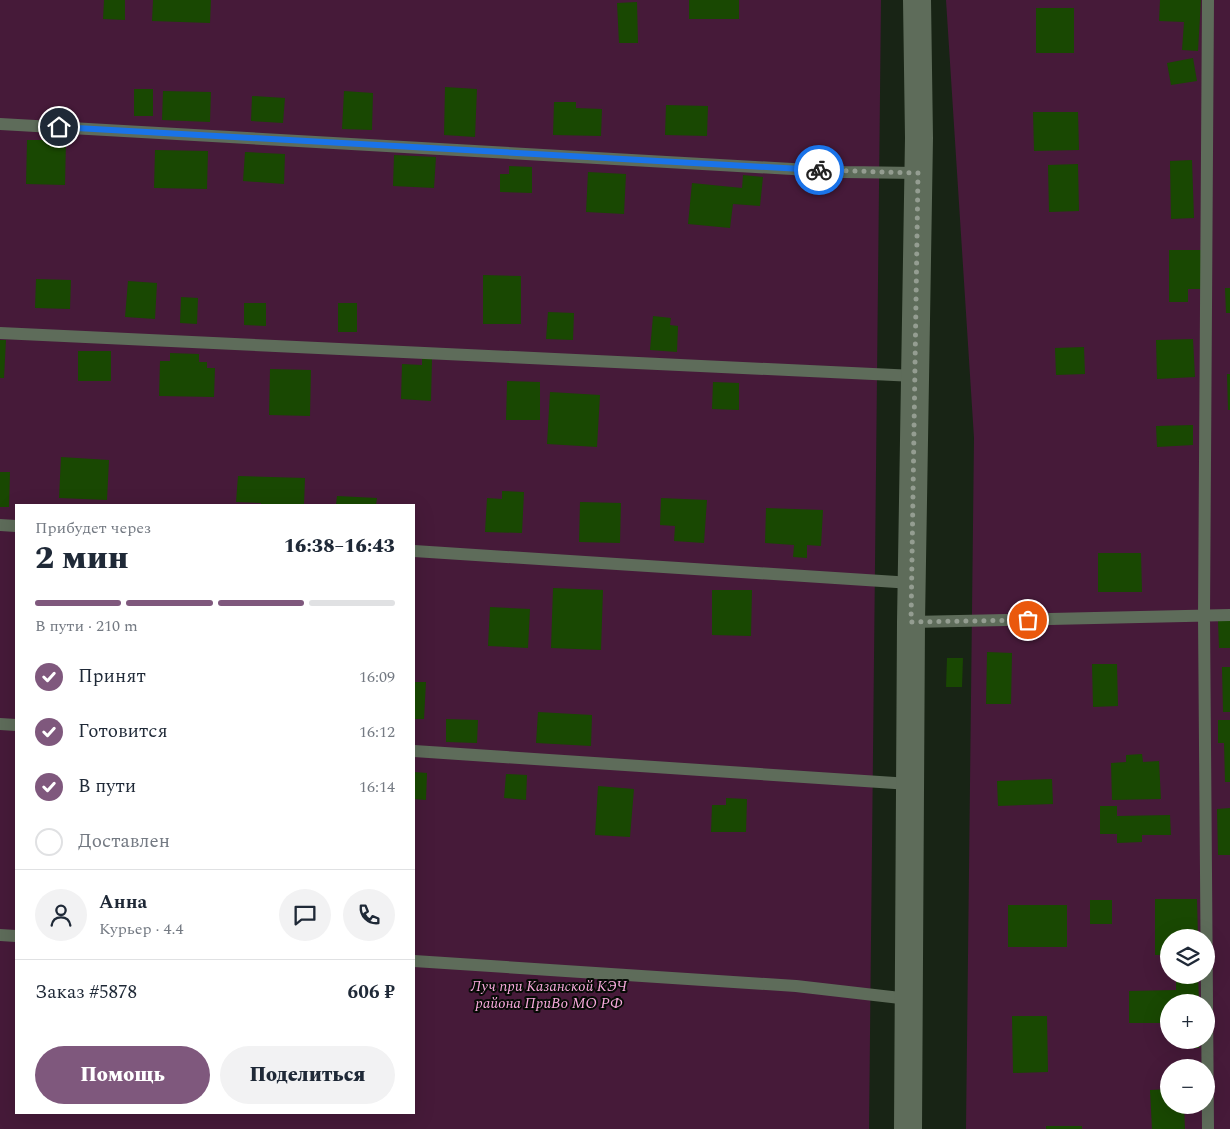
<!DOCTYPE html>
<html lang="ru">
<head>
<meta charset="utf-8">
<style>
  :root { --surface:#fff; --page:#f2f2f3; --text:#1f2937; --muted:#747a83; --line:#e0e1e3; --accent:#7f587d }
  body { margin:0; font-family:Spectral,serif; background:var(--page); color:var(--text); height:100vh; display:flex; flex-direction:column; font-size:19px; white-space:nowrap }
  * { box-sizing:border-box; margin:0 }
  p { font-size:16px; color:var(--muted) }
  .icon { flex:none; width:28px; height:28px; fill:none; stroke:currentColor; stroke-width:2; stroke-linecap:round; stroke-linejoin:round }
  .map { position:relative; flex:1; overflow:hidden }
  .side { position:absolute; left:15px; top:504px; width:400px; height:610px; display:flex; flex-direction:column; background:var(--surface); border-radius:0px; box-shadow:0 5px 20px #0002 }
  .side>* { flex:none }
  .controls { position:absolute; left:1160px; top:929px; display:grid; gap:10px }
  .controls a { display:grid; place-items:center; width:55px; height:55px; border-radius:50%; background:var(--surface); box-shadow:0 5px 20px #0002; font-size:25px }
  .pin { position:absolute; display:grid; place-items:center; width:42px; height:42px; color:#fff; margin:-21px; border:2px solid #fff; border-radius:50%; box-shadow:0 1px 5px #0007 }
  .courier { position:absolute; display:grid; place-items:center; width:50px; height:50px; margin:-25px; border:4px solid #1a73e8; border-radius:50%; background:#fff; color:#222; box-shadow:0 1px 6px #0007 }
  .headline em { font-style:normal; font-weight:800 }
  .headline div { display:flex; flex-direction:column-reverse }
  .headline { display:flex; align-items:center; justify-content:space-between; height:85px; padding:0 20px }
  h1 { font-size:32px; font-weight:800; line-height:38px }
  .bar { display:grid; grid-template-columns:repeat(4,1fr); gap:8px 5px; align-content:center; height:60px; padding:0 20px }
  .bar i { height:6px; border-radius:4px; background:var(--line) }
  .bar .on { background:var(--accent) }
  .bar p { grid-column:span 4 }
  .line { display:flex; align-items:center; gap:12px; padding:0 20px; border-top:1px solid var(--line) }
  .line div { flex:1 }
  .round { display:grid; place-items:center; flex:none; width:52px; height:52px; border-radius:26px; background:var(--page) }
  ol { padding:0 20px; list-style:none }
  li { display:flex; align-items:center; gap:15px; height:55px }
  li p { margin-inline-start:auto }
  li .icon { padding:5px; border-radius:50%; background:var(--accent); color:#fff; stroke-width:4 }
  li:last-child { color:var(--muted) }
  li i { width:28px; height:28px; border:2px solid var(--line); border-radius:50% }
  .action { display:flex; gap:10px; margin-top:auto; padding:10px 20px }
  .action a { flex:1; height:58px; border-radius:30px; background:var(--accent); color:#fff; font-size:20px; font-weight:800; line-height:58px; text-align:center }
  .action a+a { background:var(--page); color:var(--text) }
  .map>svg:first-child { display:block }
</style>
</head>
<body>
<div class="map">
<svg width="1230" height="1129" viewBox="0 0 1230 1129">
  <rect width="100%" height="100%" fill="#182415"/>
  <!-- green -->
  <path fill="#461a39" fill-rule="evenodd" d="M0 0H881L869 1129H0ZM16 505H414V1112H16Z
    M946 0H1230V1129H966L974 438ZM1169 938H1206V975H1169ZM1169 1002H1206V1040H1169ZM1169 1068H1206V1105H1169Z"/>
  <!-- building -->
  <path fill="#194802" d="M104 0H125V20L103 19Z
    M153 0H211L210 23 152 21Z
    M689 0H739V19H689Z
    M1160 0H1201L1198 51 1182 50 1184 22 1159 21Z
    M637 2 638 43H619L617 3Z
    M1036 8H1074V53H1036Z
    M1193 58 1197 81 1171 85 1167 63Z
    M445 87 477 89 475 137 444 135Z
    M134 89H153V116H134Z
    M163 91 211 92 210 122 162 120Z
    M344 91 373 93 372 130 342 129Z
    M252 96 285 98 283 123 251 121Z
    M554 102H576V108L602 109 601 136 553 135Z
    M666 105 708 106 707 136 665 135Z
    M1033 112H1078L1079 150 1034 151Z
    M27 140H66L65 185 26 184Z
    M155 150 208 151 207 189 154 188Z
    M245 152 285 154 284 184 243 181Z
    M394 155 436 157 434 188 393 186Z
    M1192 160 1194 218 1171 219 1170 161Z
    M1078 164 1079 211 1049 212 1048 165Z
    M509 166 532 167V193L500 192V174H509Z
    M588 172 626 174 624 214 586 212Z
    M743 175 763 177 760 206 733 204 730 228 688 224 692 183 742 188Z
    M1169 250H1201L1202 289H1188V302H1169Z
    M483 275 521 276V324H483Z
    M36 279 71 280 70 309 35 308Z
    M128 281 157 283 155 319 125 317Z
    M1225 288H1230V313H1226Z
    M181 297 198 298 197 324 180 323Z
    M244 303H266V326L244 325Z
    M338 303H357V332H338Z
    M548 312 574 313 573 340 546 339Z
    M653 316 671 318 670 325 678 326 677 352 650 350Z
    M1193 339 1195 377 1157 379 1156 340Z
    M0 340H6L4 378H0Z
    M1084 347 1085 374 1056 375 1055 348Z
    M78 351H111V381H78Z
    M170 353 199 354V362H207V368H215L214 397 159 396 160 361H170Z
    M422 359H432L431 401 401 399 402 364 422 365Z
    M270 369 311 370 310 416 269 415Z
    M1227 374H1230V410H1228Z
    M507 381 540 382V420H506Z
    M713 382 739 383V410L712 409Z
    M550 392 600 395 597 447 547 444Z
    M1193 425V445L1157 447 1156 426Z
    M61 457 109 460 107 500 59 498Z
    M0 472H10L9 507H0Z
    M238 476 305 478 304 505H261V503L236 502Z
    M502 491 524 492 522 533 485 532 487 498 502 499Z
    M337 496 377 498 376 505H336Z
    M661 498 707 500 704 543 674 541 675 526 660 525Z
    M580 502 621 503 620 543 579 542Z
    M766 508 823 510 821 546 807 545V558L793 557 794 545 765 543Z
    M1098 553H1141L1142 592H1098Z
    M553 588 603 590 601 650 551 648Z
    M712 590H752L751 636 712 635Z
    M490 607 530 609 528 648 488 646Z
    M1230 620V648H1219L1218 621Z
    M987 652 1012 653 1011 704H986Z
    M947 658H963L962 687H946Z
    M1092 664H1117L1118 706 1093 707Z
    M1222 667H1230V712H1223Z
    M414 682H426L424 719H414Z
    M538 712 592 715 591 746 536 743Z
    M446 719 478 720 477 743 446 742Z
    M1218 720H1230V782H1225L1224 743H1218Z
    M1142 754 1143 762 1159 761 1161 799 1112 800 1111 763 1126 762V755Z
    M414 772 427 773 426 800 414 799Z
    M506 774 527 775 526 800 504 798Z
    M1052 779 1053 804 998 806 997 781Z
    M598 786 634 789 630 837 595 835Z
    M726 798 747 799 746 832H711L712 805H726Z
    M1100 806H1117V816L1170 815 1171 835H1142V842L1117 843V834H1100Z
    M1230 808V855H1218L1217 809Z
    M1155 899H1197L1198 938H1169V955H1155Z
    M1090 900H1112V924H1090Z
    M1008 905H1067V947H1008Z
    M1176 975H1198L1199 1002H1169V1023H1129V991L1176 990Z
    M1012 1016H1047L1048 1072 1013 1073Z
    M1187 1040H1199V1048H1187Z
    M1169 1089V1105H1184L1185 1129H1152L1150 1090Z
    M1046 1126H1082V1129H1046Z"/>
  <g fill="none" stroke-linecap="round" stroke-linejoin="round">
    <!-- lane -->
    <path stroke="#5e6c5a" stroke-width="12" d="M1208 0 1204 616 1208 1129
      M0 124 844 172 918 173
      M0 333 915 376
      M0 525 16 526
      M414 551 912 583
      M911 622 1230 615
      M0 724 16 725
      M414 751 910 784
      M0 935 16 936
      M414 961 796 986 909 999"/>
    <!-- secondary -->
    <path stroke="#5e6c5a" stroke-width="28" d="M908 1129 911 622 919 138 917 0"/>
  </g>
  <g fill="none" stroke-linecap="round" stroke-linejoin="round">
    <!-- done -->
    <path stroke="#949d91" stroke-width="5" stroke-dasharray="0 9" d="M819 170 918 173 911 622 1028 620"/>
    <!-- route -->
    <path stroke="#1a73e8" stroke-width="6" d="M59 127 819 170"/>
  </g>
  <g text-anchor="middle" stroke-width="4" stroke-linejoin="round" paint-order="stroke">
    <!-- park labels -->
    <g font-size="15" font-style="italic" fill="#f8aadd" stroke="#070b06">
      <text x="549" y="991">Луч при Казанской КЭЧ<tspan x="549" dy="17">района ПриВо МО РФ</tspan></text>
    </g>
  </g>
</svg>
<div class="controls">
<a><svg class="icon" aria-label="layers" viewBox="0 0 24 24"><path d="M12 4l9 5-9 5-9-5zM3 14l9 5 9-5"/></svg></a>
<a>+</a>
<a>−</a>
</div>
<div class="pin" style="left:1028px;top:620px;background:#ea580c"><svg class="icon" aria-label="bag" viewBox="0 0 24 24"><path d="M5 8h14l-1 12H6zM9 8a3 3 0 0 1 6 0"/></svg></div>
<div class="pin" style="left:59px;top:127px;background:#1f2937"><svg class="icon" aria-label="home" viewBox="0 0 24 24"><path d="M3 11l9-7 9 7M6 9v11h12V9"/></svg></div>
<div class="courier" style="left:819px;top:170px"><svg class="icon" aria-label="bike" viewBox="0 0 24 24"><circle cx="6" cy="16" r="4"/><circle cx="18" cy="16" r="4"/><path d="M6 16l4-8h5l3 8M10 8l3 8H6M13 5h3"/></svg></div>
<section class="side">
<div class="headline"><div><h1>2 мин</h1><p>Прибудет через</p></div><em>16:38–16:43</em></div>
<div class="bar"><i class="on"></i><i class="on"></i><i class="on"></i><i></i><p>В пути · 210 m</p></div>
<ol>
<li><svg class="icon" aria-label="check" viewBox="0 0 24 24"><path d="M5 12l5 5 9-10"/></svg>Принят<p>16:09</p></li>
<li><svg class="icon" aria-label="check" viewBox="0 0 24 24"><path d="M5 12l5 5 9-10"/></svg>Готовится<p>16:12</p></li>
<li><svg class="icon" aria-label="check" viewBox="0 0 24 24"><path d="M5 12l5 5 9-10"/></svg>В пути<p>16:14</p></li>
<li><i></i>Доставлен</li>
</ol>
<div class="line" style="height:90px"><a class="round"><svg class="icon" aria-label="person" viewBox="0 0 24 24"><circle cx="12" cy="8" r="4"/><path d="M4 21q1-7 8-7t8 7"/></svg></a><div><b>Анна</b><p>Курьер · 4.4</p></div><a class="round"><svg class="icon" aria-label="chat" viewBox="0 0 24 24"><path d="M4 5h16v11H9l-5 4z"/></svg></a><a class="round"><svg class="icon" aria-label="phone" viewBox="0 0 24 24"><path d="M5 4h4l2 5-3 2q2 4 5 5l2-3 5 2v4C11 20 4 13 5 4z"/></svg></a></div>
<div class="line" style="height:65px"><div>Заказ #5878</div><b>606 ₽</b></div>
<div class="action"><a>Помощь</a><a>Поделиться</a></div>
</section>
</div>
</body>
</html>
